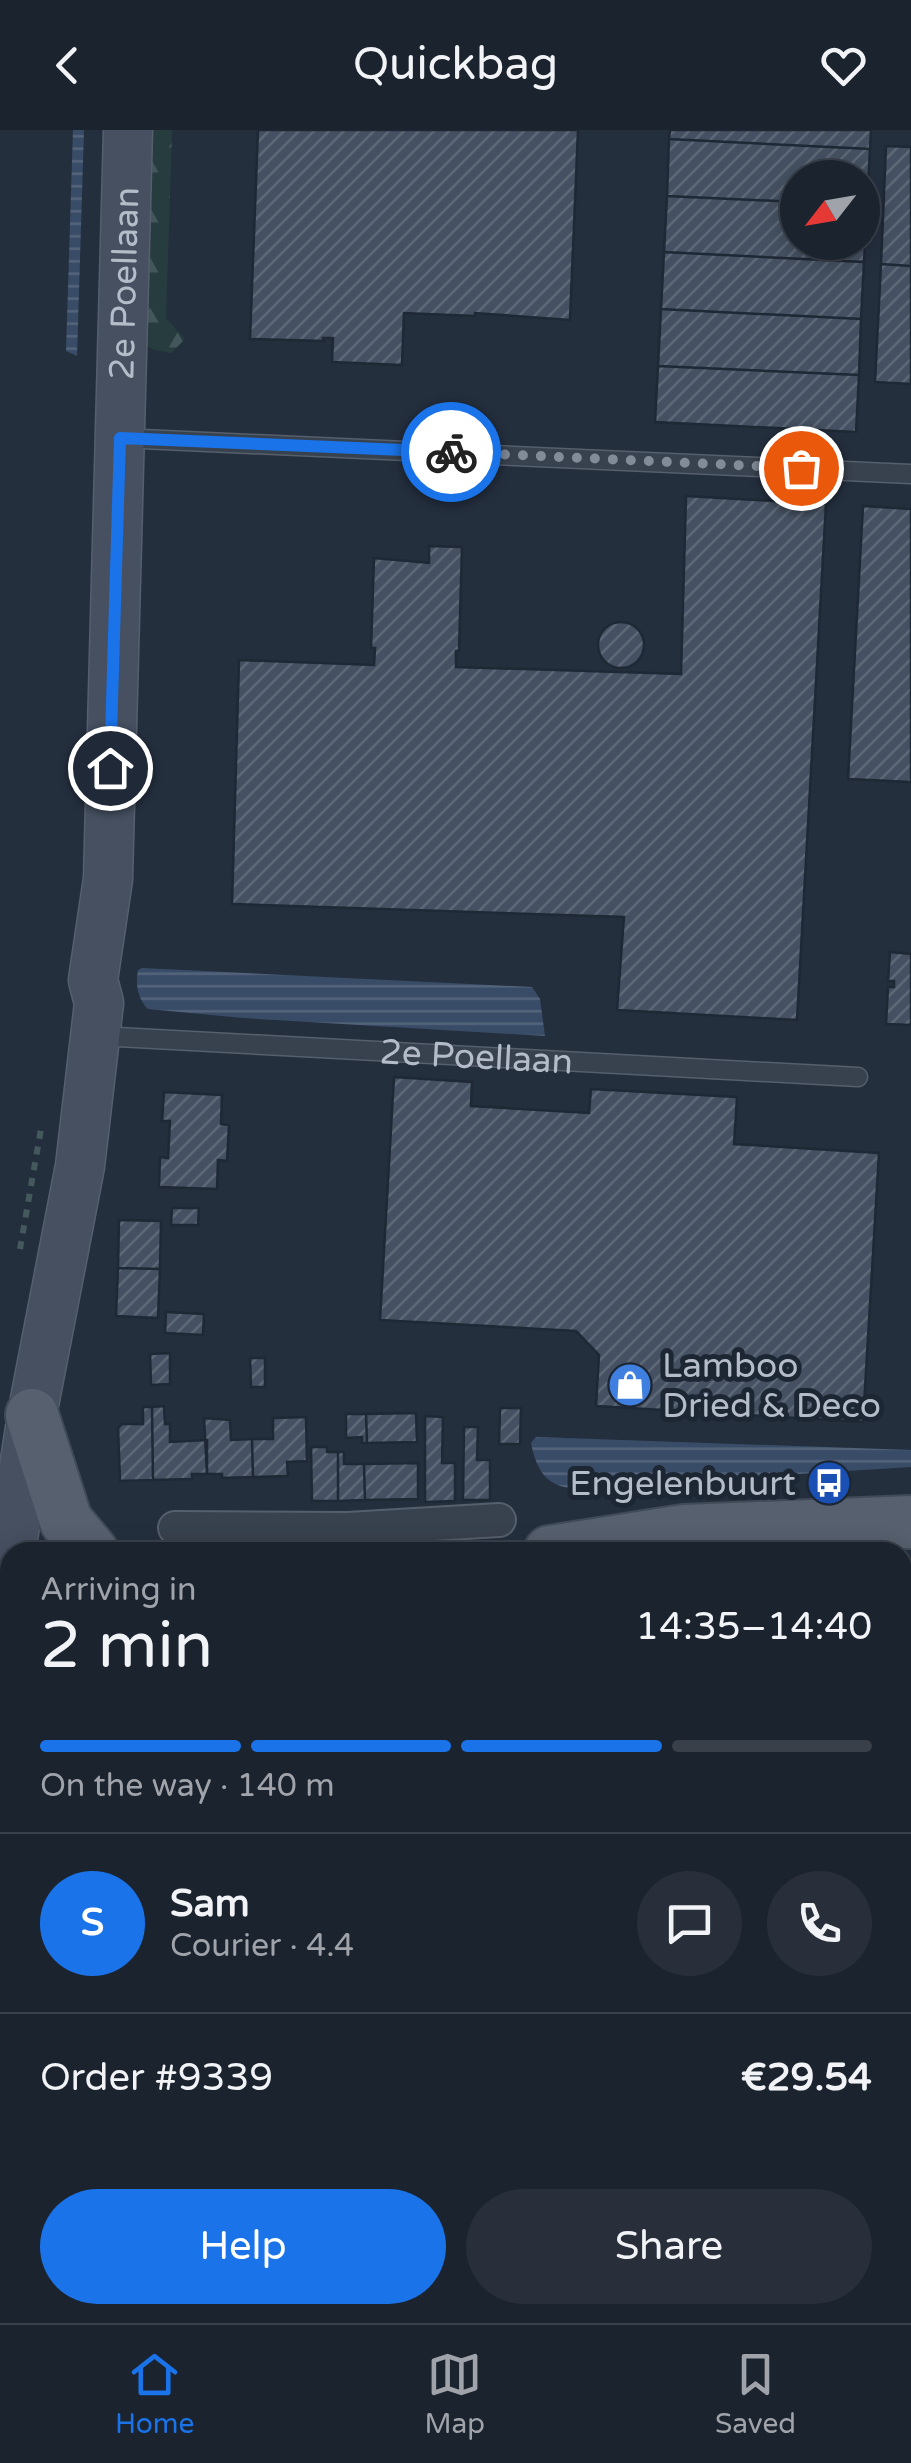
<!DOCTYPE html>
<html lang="en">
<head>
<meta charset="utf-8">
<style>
  :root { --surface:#1b232e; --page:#282f3a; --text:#f1f3f6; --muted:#a0a4aa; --line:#39404a; --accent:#1a73e8 }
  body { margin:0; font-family:"Varela Round",sans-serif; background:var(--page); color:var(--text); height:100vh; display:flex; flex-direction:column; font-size:38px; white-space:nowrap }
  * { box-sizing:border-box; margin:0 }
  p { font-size:32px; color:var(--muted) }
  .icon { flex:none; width:55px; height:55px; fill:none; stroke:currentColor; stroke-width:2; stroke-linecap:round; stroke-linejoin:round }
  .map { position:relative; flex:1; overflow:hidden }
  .panel { position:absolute; left:0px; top:1412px; width:912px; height:782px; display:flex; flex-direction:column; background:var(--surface); border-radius:30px 30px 0 0; box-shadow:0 5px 25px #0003,0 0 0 2px var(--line) }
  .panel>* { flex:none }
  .needle { width:65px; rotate:239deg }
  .controls { position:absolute; left:780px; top:30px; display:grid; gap:20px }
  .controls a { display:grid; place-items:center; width:100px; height:100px; border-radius:50%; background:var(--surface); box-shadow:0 5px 25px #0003,0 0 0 2px var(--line); font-size:50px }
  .pin { position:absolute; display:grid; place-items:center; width:85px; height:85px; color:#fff; margin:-42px; border:5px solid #fff; border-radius:50%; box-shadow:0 2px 10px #0007 }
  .courier { position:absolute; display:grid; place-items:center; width:100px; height:100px; margin:-50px; border:8px solid #1a73e8; border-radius:50%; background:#fff; color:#222; box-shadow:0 2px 12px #0007 }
  .headline em { font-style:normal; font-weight:600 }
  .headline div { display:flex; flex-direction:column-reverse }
  .headline { display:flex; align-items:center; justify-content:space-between; height:170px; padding:0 40px }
  h1 { font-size:65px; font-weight:600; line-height:75px }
  .bar { display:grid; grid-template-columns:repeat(4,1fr); gap:15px 10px; align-content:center; height:120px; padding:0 40px }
  .bar i { height:12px; border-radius:8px; background:var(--line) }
  .bar .selected { background:var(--accent) }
  .bar p { grid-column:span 4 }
  .line { display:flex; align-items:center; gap:25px; padding:0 40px; border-top:2px solid var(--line) }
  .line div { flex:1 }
  .round { display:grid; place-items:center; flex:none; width:105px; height:105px; border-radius:52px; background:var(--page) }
  .button { display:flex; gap:20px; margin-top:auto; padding:20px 40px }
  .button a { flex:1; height:115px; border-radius:60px; background:var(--accent); color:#fff; font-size:40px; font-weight:600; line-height:115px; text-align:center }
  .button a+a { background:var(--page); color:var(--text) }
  header { display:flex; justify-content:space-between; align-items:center; height:130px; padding:0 40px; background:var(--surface); font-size:45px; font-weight:600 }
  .menu { display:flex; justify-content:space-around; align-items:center; height:140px; border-top:2px solid var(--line); background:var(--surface); font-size:28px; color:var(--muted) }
  .menu a { display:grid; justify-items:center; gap:5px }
  .menu .selected { color:var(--accent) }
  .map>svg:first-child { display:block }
</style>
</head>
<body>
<header><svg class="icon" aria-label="back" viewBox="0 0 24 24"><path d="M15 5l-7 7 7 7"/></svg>Quickbag<svg class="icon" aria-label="heart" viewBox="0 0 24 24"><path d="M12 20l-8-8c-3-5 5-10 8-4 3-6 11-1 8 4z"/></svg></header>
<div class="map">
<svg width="911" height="2193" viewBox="0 0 911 2193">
  <defs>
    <pattern id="forest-firs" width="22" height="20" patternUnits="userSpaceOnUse" patternTransform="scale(2.5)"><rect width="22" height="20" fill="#263c3f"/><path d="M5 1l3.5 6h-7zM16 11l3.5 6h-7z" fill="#435659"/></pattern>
    <pattern id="water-rules" width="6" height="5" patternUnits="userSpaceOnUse" patternTransform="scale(2.5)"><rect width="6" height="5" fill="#394c67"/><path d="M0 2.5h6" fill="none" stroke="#53647b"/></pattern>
    <pattern id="building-hatch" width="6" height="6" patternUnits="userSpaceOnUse" patternTransform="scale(2.5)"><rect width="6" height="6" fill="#455162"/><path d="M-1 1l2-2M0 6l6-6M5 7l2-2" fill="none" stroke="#5d6877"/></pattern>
  </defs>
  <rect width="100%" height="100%" fill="#242f3e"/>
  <!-- forest -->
  <path fill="url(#forest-firs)" d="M147 0H172L166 188 185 209 171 223 155 220 137 211Z"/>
  <!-- water -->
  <path fill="url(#water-rules)" d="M73 0H84L77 226 66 221Z
    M142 838 532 857 540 869 545 906 243 888 148 879C138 869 135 854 138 840Z
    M536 1307 911 1320V1337L570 1358C544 1355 536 1337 531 1313Z"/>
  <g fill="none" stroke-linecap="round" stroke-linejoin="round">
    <!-- stream -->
    <path stroke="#394c67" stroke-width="10" d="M618 2193 619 2185"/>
  </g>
  <!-- building -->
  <path fill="url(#building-hatch)" stroke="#1f2835" stroke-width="2.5" d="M258 0H578L570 190 475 183V186L404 183 402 235 332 232 333 208H323L324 211 250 209Z
    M670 0H871L870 19 669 9Z
    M669 9 870 19 867 76 862 75V48H798V72L667 66Z
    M886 16 911 17V136L881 134Z
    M667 66 798 72V112H862V75L867 76 864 132 664 122Z
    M664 122 864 132 861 189 661 179Z
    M881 134 911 136V254L875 252Z
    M661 179 861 189 859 245 658 236Z
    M658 236 859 245 856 302 655 292Z
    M686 366 826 374 797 890 617 880 624 787 232 774 239 530 374 535 375 518H371L374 428 429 433V416L462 417 459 521H456V537L681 544Z
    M863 376 911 379V652L848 649Z
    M598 515a23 23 0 1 1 46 0a23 23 0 1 1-46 0Z
    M890 822 911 824V895L886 894 888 857H894V851H888Z
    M394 947 472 952 471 976 589 983 591 959 737 967 734 1014 879 1023 863 1292 596 1276 599 1225 576 1201 380 1190Z
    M164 962 222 965 221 994 229 995 227 1031 218 1030 217 1059 159 1057 160 1027 168 1028 170 991H162Z
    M172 1078H199L198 1095H171Z
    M119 1090 161 1091 160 1139 118 1138Z
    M118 1138 160 1139 158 1188 116 1186Z
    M166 1182 204 1184 203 1205 165 1203Z
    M170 1223V1254L151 1255 150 1224Z
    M250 1228H265V1257H251Z
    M164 1276 165 1294H170V1312L207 1310V1344H192V1349L153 1350 152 1277Z
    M143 1277H152L153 1350 120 1351 118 1298 122 1294H143Z
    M500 1278H521L520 1314H499Z
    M416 1283 417 1312 367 1313 366 1284Z
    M346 1284H366L367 1313H362V1307L346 1308Z
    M425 1286 443 1287 442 1333H455V1371L425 1372Z
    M306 1287 307 1331 287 1332 288 1346 253 1347 252 1309H273V1288Z
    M204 1288 230 1290 231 1310 252 1309 253 1347 222 1348V1344H207Z
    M464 1297H478L477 1330H490V1370H463Z
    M311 1317H327V1322H338V1371H312Z
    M338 1322H344V1334H364L365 1370 338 1371Z
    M418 1333V1369L365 1370 364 1334Z
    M902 1467H911V1541H902Z
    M905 1597H911V1658H905Z
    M911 1840V1879H902V1841Z
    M703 2185H763L762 2193H702Z"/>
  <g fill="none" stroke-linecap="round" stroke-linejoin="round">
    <defs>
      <g id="service">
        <path d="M120 308 911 344"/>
        <path id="s1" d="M99 906 858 947"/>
      </g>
      <path id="minor" d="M175 1398 348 1399 499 1390
        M902 1707H911
        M902 1784 911 1783
        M0 1806 10 1817
        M646 2193 647 2185"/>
      <g id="secondary">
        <path id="s2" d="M11 1422 32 1285 80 1036 99 873 93 850 108 749 128 0"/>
      </g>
      <path id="primary" d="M32 1285 66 1391 92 1422
        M550 1422 684 1401 911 1392
        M0 1482 10 1487
        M0 1622 10 1617"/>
    </defs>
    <!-- service casing -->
    <use href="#service" stroke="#565f6c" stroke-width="21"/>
    <!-- minor casing -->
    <use href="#minor" stroke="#565f6c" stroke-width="36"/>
    <!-- secondary casing -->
    <use href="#secondary" stroke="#565f6c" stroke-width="51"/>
    <!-- primary casing -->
    <use href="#primary" stroke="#414a57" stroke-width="56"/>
    <!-- path -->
    <path stroke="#44595c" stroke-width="6" stroke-dasharray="8 8" stroke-linecap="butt" d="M20 1119 42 993
      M0 1697 10 1693
      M902 1934H911"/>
    <!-- service -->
    <use href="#service" stroke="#38414e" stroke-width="18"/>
    <!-- minor -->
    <use href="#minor" stroke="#38414e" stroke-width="32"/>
    <!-- secondary -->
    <use href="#secondary" stroke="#465061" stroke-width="48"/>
    <!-- primary -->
    <use href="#primary" stroke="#56606e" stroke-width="52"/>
  </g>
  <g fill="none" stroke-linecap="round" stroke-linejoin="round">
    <!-- done -->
    <path stroke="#828b98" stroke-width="10" stroke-dasharray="0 18" d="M451 322 801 338"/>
    <!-- route -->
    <path stroke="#1a73e8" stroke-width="12" d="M110 638 120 308 451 322"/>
  </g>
  <!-- icons -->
  <defs>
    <symbol id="shop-disc" viewBox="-11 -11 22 22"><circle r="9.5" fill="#3f7fe0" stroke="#1d2633"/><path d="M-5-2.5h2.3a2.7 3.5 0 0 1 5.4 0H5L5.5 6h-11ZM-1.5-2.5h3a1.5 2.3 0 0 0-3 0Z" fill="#fff"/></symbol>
    <symbol id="bus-disc" viewBox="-11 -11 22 22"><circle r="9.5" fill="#1a4fb4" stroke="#1d2633"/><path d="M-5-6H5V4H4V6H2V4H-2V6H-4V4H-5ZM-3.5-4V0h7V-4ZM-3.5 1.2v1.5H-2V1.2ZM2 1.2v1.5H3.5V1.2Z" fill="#fff"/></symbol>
  </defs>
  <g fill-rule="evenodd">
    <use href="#shop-disc" x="605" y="1230" width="50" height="50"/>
    <use href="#bus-disc" x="804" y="1328" width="50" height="50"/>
  </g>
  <g text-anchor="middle" stroke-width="10" stroke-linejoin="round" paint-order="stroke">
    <!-- street labels -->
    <g font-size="35" fill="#b4bcc9" stroke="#1d2633">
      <text dy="12" stroke="none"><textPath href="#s2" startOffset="1278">2e Poellaan</textPath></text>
      <text dy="12" stroke="none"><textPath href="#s1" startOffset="378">2e Poellaan</textPath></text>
    </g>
    <!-- poi labels -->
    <g font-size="35" fill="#b4bcc9" stroke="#1d2633" text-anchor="start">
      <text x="662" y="1247">Lamboo<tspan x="662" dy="40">Dried &amp; Deco</tspan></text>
      <text x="796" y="1365" text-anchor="end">Engelenbuurt</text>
    </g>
  </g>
</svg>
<div class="controls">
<a><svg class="needle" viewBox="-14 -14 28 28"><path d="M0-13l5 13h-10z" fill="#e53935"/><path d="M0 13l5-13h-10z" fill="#a0a4aa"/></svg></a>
</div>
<div class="pin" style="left:801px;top:338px;background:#ea580c"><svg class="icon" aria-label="bag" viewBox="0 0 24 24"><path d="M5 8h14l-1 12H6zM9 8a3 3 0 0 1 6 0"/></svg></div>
<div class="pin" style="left:110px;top:638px;background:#1f2937"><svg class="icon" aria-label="home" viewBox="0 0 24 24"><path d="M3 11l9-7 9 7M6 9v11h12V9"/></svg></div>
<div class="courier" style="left:451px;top:322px"><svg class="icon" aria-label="bike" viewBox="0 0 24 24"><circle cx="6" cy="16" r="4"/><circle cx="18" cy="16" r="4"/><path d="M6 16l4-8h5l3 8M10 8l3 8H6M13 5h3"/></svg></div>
<section class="panel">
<div class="headline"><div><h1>2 min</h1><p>Arriving in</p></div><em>14:35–14:40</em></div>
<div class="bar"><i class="selected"></i><i class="selected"></i><i class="selected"></i><i></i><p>On the way · 140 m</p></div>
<div class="line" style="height:180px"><b class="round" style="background:var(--accent);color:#fff">S</b><div><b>Sam</b><p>Courier · 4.4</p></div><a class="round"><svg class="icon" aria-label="chat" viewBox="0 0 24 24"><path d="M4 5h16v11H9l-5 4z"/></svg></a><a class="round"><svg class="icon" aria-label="phone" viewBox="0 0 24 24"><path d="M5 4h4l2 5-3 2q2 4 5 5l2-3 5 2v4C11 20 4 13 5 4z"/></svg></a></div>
<div class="line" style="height:130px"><div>Order #9339</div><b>€29.54</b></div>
<div class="button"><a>Help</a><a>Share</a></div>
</section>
</div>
<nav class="menu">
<a class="selected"><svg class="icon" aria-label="home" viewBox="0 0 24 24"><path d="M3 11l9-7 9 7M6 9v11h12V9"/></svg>Home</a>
<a><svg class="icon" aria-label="map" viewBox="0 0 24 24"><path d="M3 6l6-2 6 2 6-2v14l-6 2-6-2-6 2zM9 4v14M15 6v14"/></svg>Map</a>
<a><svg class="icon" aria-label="saved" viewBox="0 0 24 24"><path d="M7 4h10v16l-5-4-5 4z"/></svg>Saved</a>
</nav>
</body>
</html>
